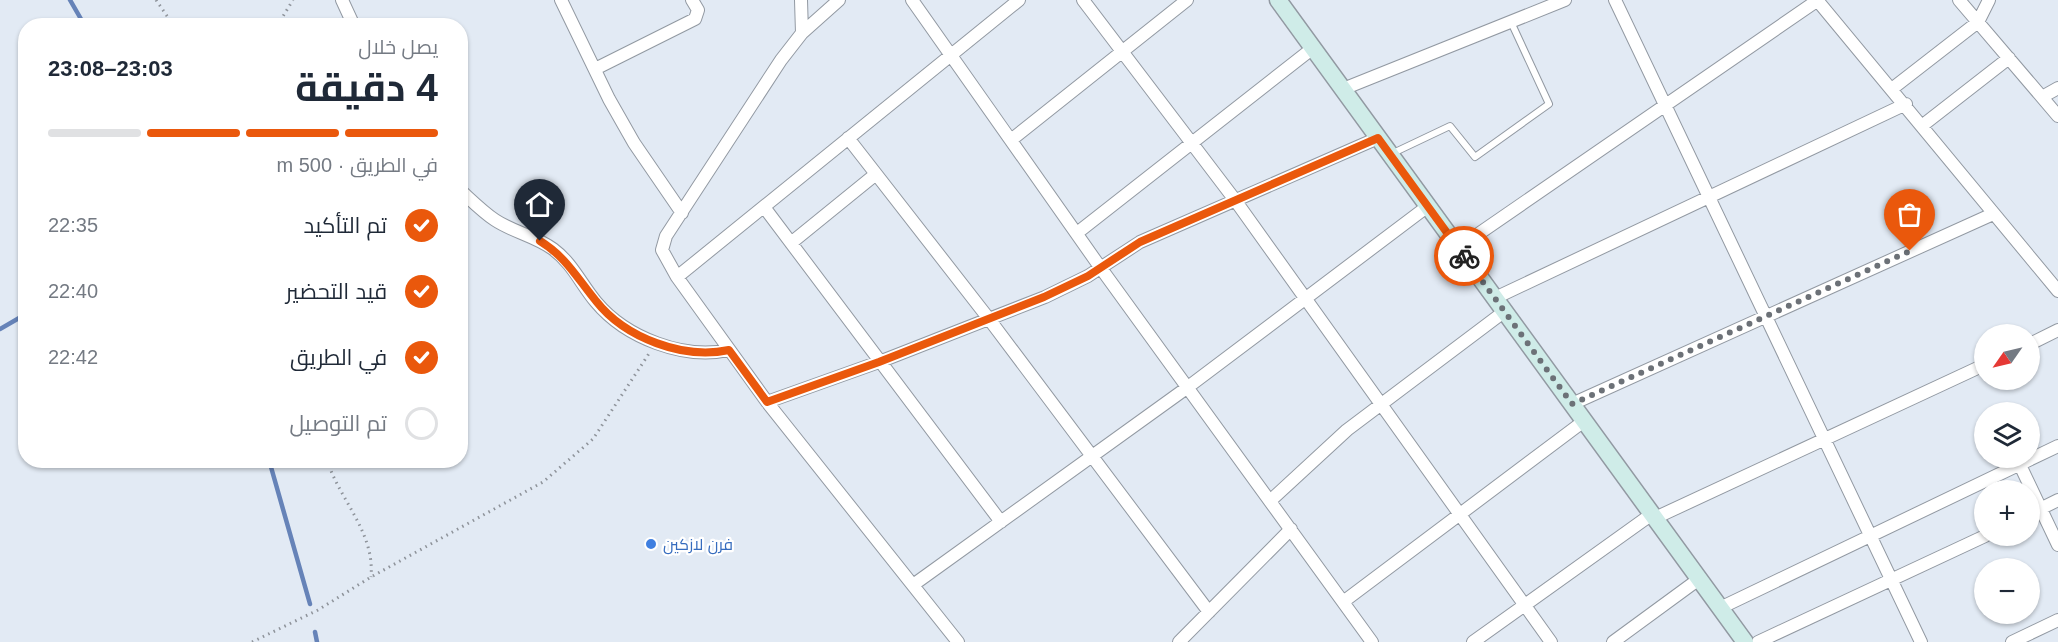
<!DOCTYPE html>
<html lang="ar">
<head>
<meta charset="utf-8">
<style>
  :root { --surface:#fff; --page:#f2f2f3; --text:#1f2937; --muted:#747a83; --line:#e0e1e3; --accent:#ea580c }
  body { margin:0; font-family:Arial,Cairo,sans-serif; background:var(--page); color:var(--text); direction:rtl; height:100vh; display:flex; flex-direction:column; font-size:22px; white-space:nowrap }
  * { box-sizing:border-box; margin:0 }
  p { font-size:20px; color:var(--muted) }
  .icon { flex:none; width:33px; height:33px; fill:none; stroke:currentColor; stroke-width:2; stroke-linecap:round; stroke-linejoin:round }
  .map { position:relative; flex:1; overflow:hidden; direction:ltr }
  .drawer { position:absolute; left:18px; top:18px; width:450px; height:450px; display:flex; flex-direction:column; background:var(--surface); border-radius:24px; box-shadow:0 2px 4px #0004; direction:rtl }
  .drawer>* { flex:none }
  .needle { width:39px; rotate:236deg }
  .controls { position:absolute; left:1974px; top:324px; display:grid; gap:12px }
  .controls a { display:grid; place-items:center; width:66px; height:66px; border-radius:50%; background:var(--surface); box-shadow:0 2px 4px #0004; font-size:30px }
  .pin { position:absolute; display:grid; place-items:center; width:51px; height:51px; color:#fff; margin:-62px -26px; border-radius:50% 50% 50% 0; rotate:-45deg; box-shadow:0 0 6px #0007 }
  .pin .icon { rotate:45deg }
  .courier { position:absolute; display:grid; place-items:center; width:60px; height:60px; margin:-30px; border:4px solid #ea580c; border-radius:50%; background:#fff; color:#222; box-shadow:0 2px 8px #0007 }
  .summary em { font-style:normal; font-weight:700 }
  .summary div { display:flex; flex-direction:column-reverse }
  .summary { display:flex; align-items:center; justify-content:space-between; height:102px; padding:0 30px }
  h1 { font-size:39px; font-weight:700; line-height:45px }
  .bar { display:grid; grid-template-columns:repeat(4,1fr); gap:9px 6px; align-content:center; height:72px; padding:0 30px }
  .bar i { height:8px; border-radius:4px; background:var(--line) }
  .bar .on { background:var(--accent) }
  .bar p { grid-column:span 4 }
  ol { padding:0 30px; list-style:none }
  li { display:flex; align-items:center; gap:18px; height:66px }
  li p { margin-inline-start:auto }
  li .icon { padding:6px; border-radius:50%; background:var(--accent); color:#fff; stroke-width:4 }
  li:last-child { color:var(--muted) }
  li i { width:33px; height:33px; border:3px solid var(--line); border-radius:50% }
  .map>svg:first-child { display:block }
</style>
</head>
<body>
<div class="map">
<svg width="2058" height="642" viewBox="0 0 2058 642">
  <rect width="100%" height="100%" fill="#e2eaf4"/>
  <g fill="none" stroke-linecap="round" stroke-linejoin="round">
    <!-- stream -->
    <path stroke="#6683b8" stroke-width="4.5" d="M70 0 85 26
      M0 329 26 314
      M269 460 310 604
      M315 632 317 642"/>
    <defs>
      <path id="lane" d="M1391 154 1450 126 1475 157 1549 104 1511 22"/>
      <path id="street" d="M342 0 354 26
        M561 0 609 99 634 143 682 213
        M801 0 802 33
        M839 0 802 33 781 60 666 236 662 250 677 277 767 402 958 642
        M912 0 1100 267 1372 642
        M1083 0 1235 200 1551 642
        M1615 0 1921 642
        M1817 0 2058 291
        M1959 0 2058 116
        M595 69 695 19 698 10 692 0
        M1893 88 1978 22 1989 0
        M1343 89 1565 0
        M2042 97 2058 88
        M1923 125 2009 58
        M848 138 989 319 1209 612
        M1011 140 1187 0
        M460 190C471 200 483 212 495 220 513 232 535 236 553 249 572 263 581 284 596 302 626 338 684 360 729 350
        M764 207 1001 522
        M1077 233 1313 48
        M791 243 876 174
        M1458 248 1818 0
        M677 277 1019 0
        M1495 298 1906 104
        M2030 344 2058 330
        M767 402 879 362 1045 297 1088 276 1140 242 1378 138
        M1572 404 1993 214
        M2020 465 2058 545
        M1271 500 1347 430 1505 311
        M2030 514 2058 500
        M1655 518 1984 365
        M913 585 1188 387 1428 206
        M1343 602 1584 421
        M1720 608 2058 446
        M1179 642 1291 529
        M1473 642 1652 514
        M1613 642 1699 579
        M1758 642 1985 536
        M2012 642 2058 620"/>
      <path id="secondary" d="M1278 0 1745 642"/>
    </defs>
    <!-- lane casing -->
    <use href="#lane" stroke="#9299a2" stroke-width="8"/>
    <!-- street casing -->
    <use href="#street" stroke="#9299a2" stroke-width="14"/>
    <!-- secondary casing -->
    <use href="#secondary" stroke="#9299a2" stroke-width="19"/>
    <!-- path -->
    <path stroke="#8e939a" stroke-width="3" stroke-dasharray="1.5 4.5" stroke-linecap="butt" d="M156 0 174 26
      M277 26 293 0
      M327 460C340 501 375 532 371 577
      M252 642 318 610 371 577 543 482 593 439 650 352"/>
    <!-- lane -->
    <use href="#lane" stroke="#fff" stroke-width="6"/>
    <!-- street -->
    <use href="#street" stroke="#fff" stroke-width="12"/>
    <!-- secondary -->
    <use href="#secondary" stroke="#cfece8" stroke-width="16"/>
  </g>
  <g fill="none" stroke-linecap="round" stroke-linejoin="round">
    <!-- done -->
    <path stroke="#6c7177" stroke-width="6" stroke-dasharray="0 10.8" d="M1464 256 1572 404 1910 251"/>
    <!-- route -->
    <path stroke="#ea580c" stroke-width="8" d="M540 241C566 257 577 278 596 301 625 338 684 360 729 350L767 402 879 362 1044 297 1088 276 1140 242 1378 138 1464 256"/>
  </g>
  <!-- markers -->
  <circle fill="#3f7fe0" stroke="#fff" stroke-width="2" cx="651" cy="544" r="6"/>
  <g text-anchor="middle" stroke-width="4.5" stroke-linejoin="round" paint-order="stroke">
    <!-- shop labels -->
    <g font-size="16" fill="#366cbe" stroke="#fff" text-anchor="start">
      <text x="663" y="550">فرن لازكين</text>
    </g>
  </g>
</svg>
<div class="controls">
<a><svg class="needle" viewBox="-14 -14 28 28"><path d="M0-13l5 13h-10z" fill="#e53935"/><path d="M0 13l5-13h-10z" fill="#747a83"/></svg></a>
<a><svg class="icon" aria-label="layers" viewBox="0 0 24 24"><path d="M12 4l9 5-9 5-9-5zM3 14l9 5 9-5"/></svg></a>
<a>+</a>
<a>−</a>
</div>
<div class="pin" style="left:1910px;top:251px;background:#ea580c"><svg class="icon" aria-label="bag" viewBox="0 0 24 24"><path d="M5 8h14l-1 12H6zM9 8a3 3 0 0 1 6 0"/></svg></div>
<div class="pin" style="left:540px;top:241px;background:#1f2937"><svg class="icon" aria-label="home" viewBox="0 0 24 24"><path d="M3 11l9-7 9 7M6 9v11h12V9"/></svg></div>
<div class="courier" style="left:1464px;top:256px"><svg class="icon" aria-label="bike" viewBox="0 0 24 24"><circle cx="6" cy="16" r="4"/><circle cx="18" cy="16" r="4"/><path d="M6 16l4-8h5l3 8M10 8l3 8H6M13 5h3"/></svg></div>
<section class="drawer">
<div class="summary"><div><h1>4 دقيقة</h1><p>يصل خلال</p></div><em>23:03–23:08</em></div>
<div class="bar"><i class="on"></i><i class="on"></i><i class="on"></i><i></i><p>في الطريق · 500 m</p></div>
<ol>
<li><svg class="icon" aria-label="check" viewBox="0 0 24 24"><path d="M5 12l5 5 9-10"/></svg>تم التأكيد<p>22:35</p></li>
<li><svg class="icon" aria-label="check" viewBox="0 0 24 24"><path d="M5 12l5 5 9-10"/></svg>قيد التحضير<p>22:40</p></li>
<li><svg class="icon" aria-label="check" viewBox="0 0 24 24"><path d="M5 12l5 5 9-10"/></svg>في الطريق<p>22:42</p></li>
<li><i></i>تم التوصيل</li>
</ol>
</section>
</div>
</body>
</html>
